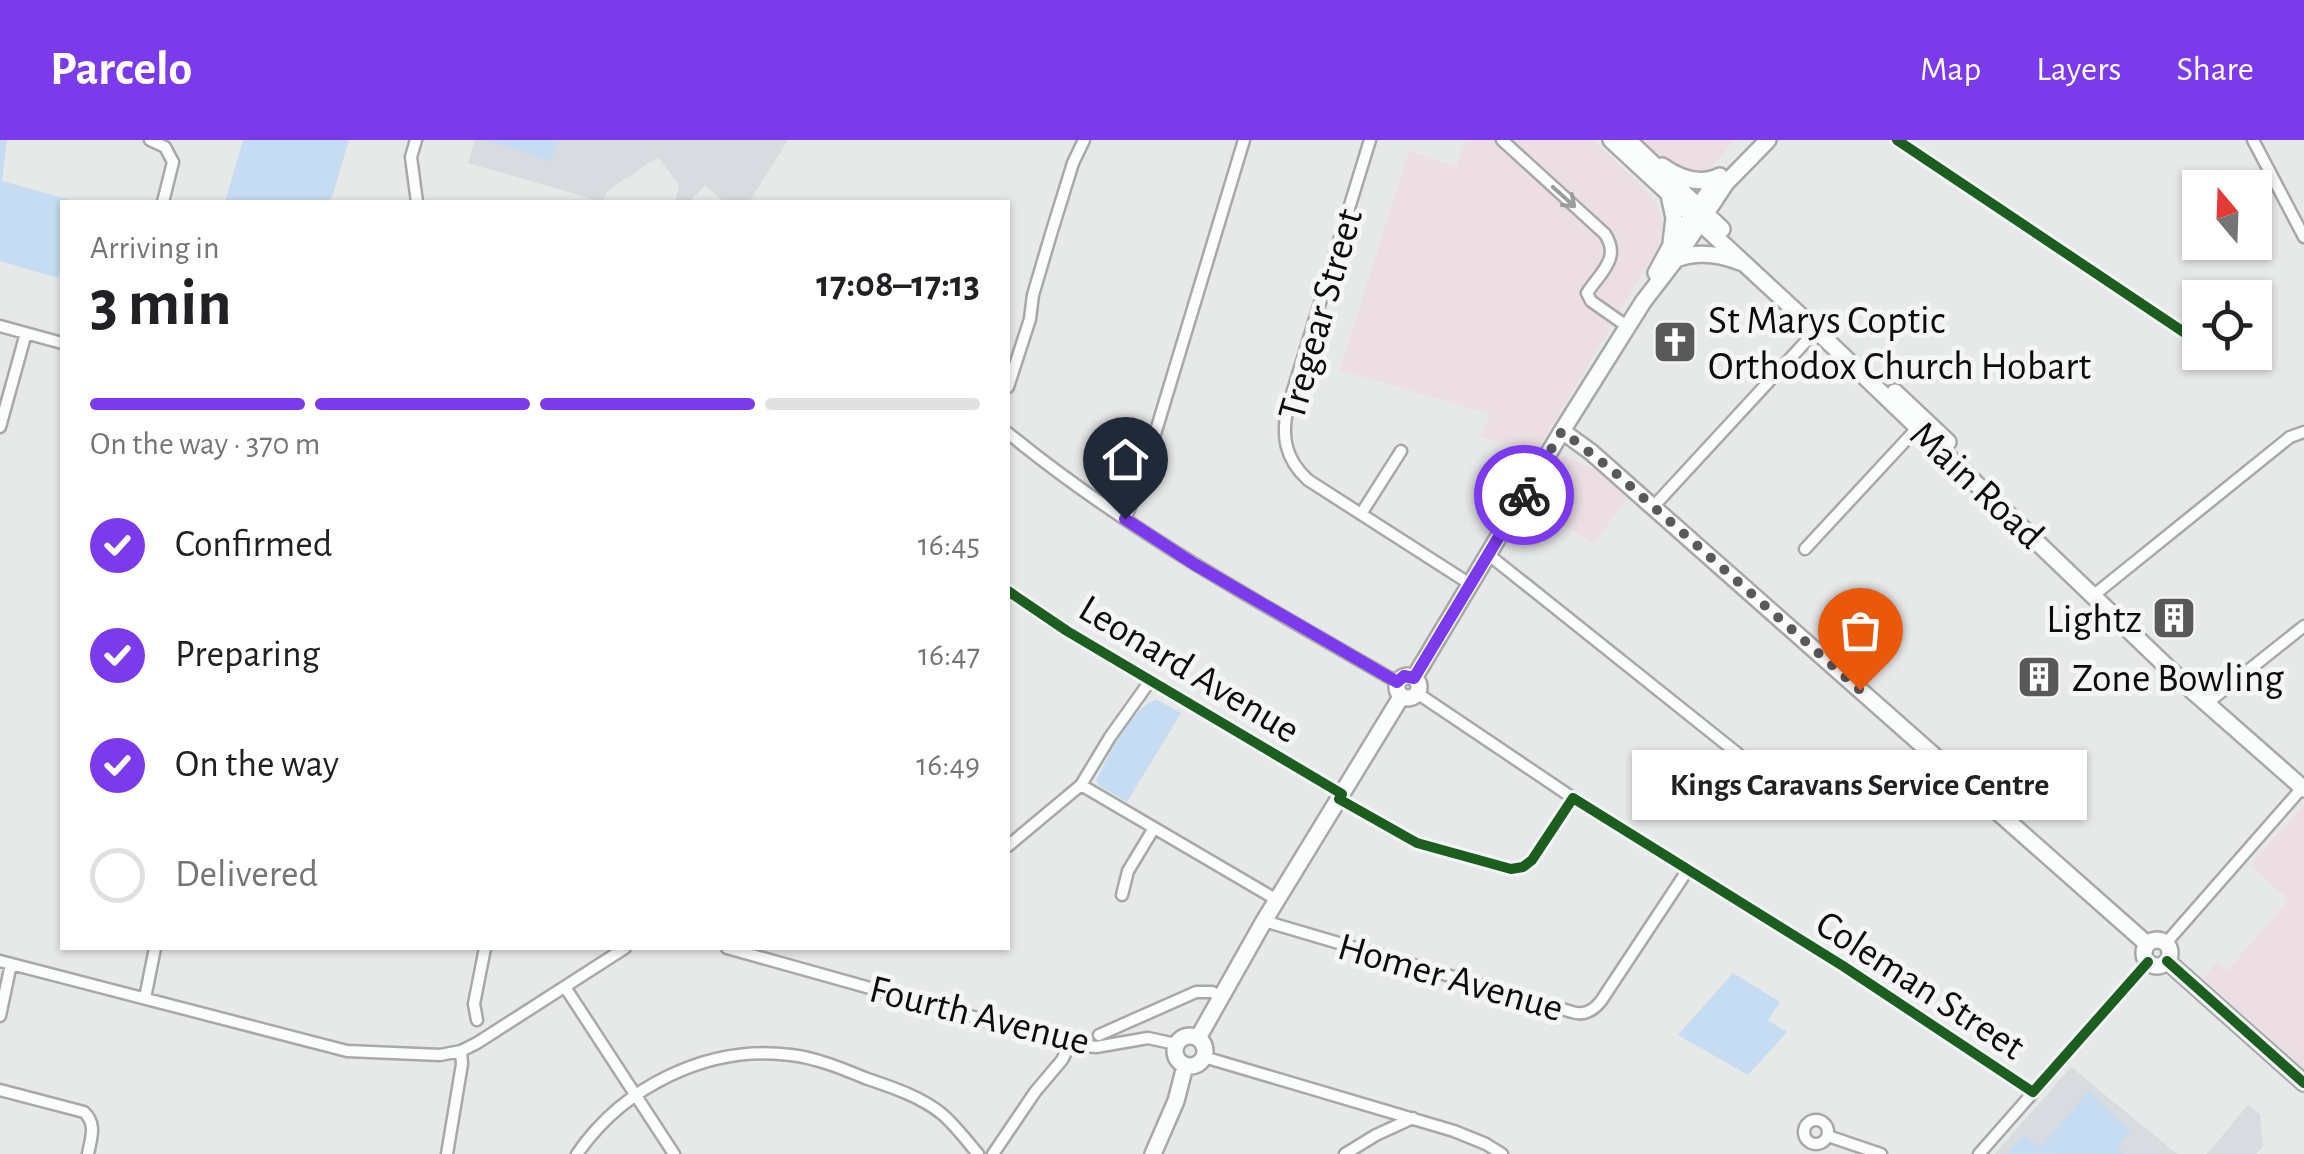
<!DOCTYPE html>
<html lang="en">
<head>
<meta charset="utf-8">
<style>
  :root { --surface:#fff; --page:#f6f6f6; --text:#202124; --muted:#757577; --line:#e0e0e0; --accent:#7c3aed }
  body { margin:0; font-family:"Alegreya Sans",sans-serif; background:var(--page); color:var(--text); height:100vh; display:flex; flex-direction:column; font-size:38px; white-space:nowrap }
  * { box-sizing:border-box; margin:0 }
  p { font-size:32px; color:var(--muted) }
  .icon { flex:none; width:55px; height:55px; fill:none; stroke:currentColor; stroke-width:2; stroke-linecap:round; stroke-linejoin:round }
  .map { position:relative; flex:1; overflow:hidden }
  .drawer { position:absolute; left:60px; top:60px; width:950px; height:750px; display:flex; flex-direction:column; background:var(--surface); border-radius:0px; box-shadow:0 2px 8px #0004 }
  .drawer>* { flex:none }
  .needle { width:65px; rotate:341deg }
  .buttons { position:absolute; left:2182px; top:30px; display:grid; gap:20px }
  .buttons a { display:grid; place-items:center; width:90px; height:90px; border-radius:0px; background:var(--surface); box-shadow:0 2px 8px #0004; font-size:50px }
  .pin { position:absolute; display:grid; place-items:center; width:85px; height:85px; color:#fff; margin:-102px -42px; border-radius:50% 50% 50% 0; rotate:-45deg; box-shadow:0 0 10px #0007 }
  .pin .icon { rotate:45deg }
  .courier { position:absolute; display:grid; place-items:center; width:100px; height:100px; margin:-50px; border:8px solid #7c3aed; border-radius:50%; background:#fff; color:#222; box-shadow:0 2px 12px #0007 }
  .bubble { position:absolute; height:70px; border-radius:0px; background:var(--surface); box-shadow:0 2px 8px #0004; font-size:32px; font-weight:700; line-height:70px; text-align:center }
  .head em { font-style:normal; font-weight:700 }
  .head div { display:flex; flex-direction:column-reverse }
  .head { display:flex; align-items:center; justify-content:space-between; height:170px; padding:0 30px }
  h1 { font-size:65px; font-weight:700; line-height:75px }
  .bar { display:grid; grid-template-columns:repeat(4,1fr); gap:15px 10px; align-content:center; height:120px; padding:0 30px }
  .bar i { height:12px; border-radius:8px; background:var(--line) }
  .bar .active { background:var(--accent) }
  .bar p { grid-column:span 4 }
  ol { padding:0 30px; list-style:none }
  li { display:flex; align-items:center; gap:30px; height:110px }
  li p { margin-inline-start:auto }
  li .icon { padding:10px; border-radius:50%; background:var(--accent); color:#fff; stroke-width:4 }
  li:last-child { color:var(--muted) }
  li i { width:55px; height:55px; border:5px solid var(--line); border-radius:50% }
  header { display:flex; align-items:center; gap:60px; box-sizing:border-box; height:140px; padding:0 50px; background:var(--accent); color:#fff }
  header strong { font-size:48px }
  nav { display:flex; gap:55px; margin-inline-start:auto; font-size:35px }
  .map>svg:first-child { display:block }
</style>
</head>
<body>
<header>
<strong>Parcelo</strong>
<nav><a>Map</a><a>Layers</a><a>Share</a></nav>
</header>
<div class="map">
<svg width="2304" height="1014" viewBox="0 0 2304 1014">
  <rect width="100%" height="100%" fill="#e7e8e8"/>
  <!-- commercial -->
  <path fill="#ecdee2" d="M1466 0H1593L1653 57 1660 73 1662 86 1658 107 1536 312 1481 297 1491 274 1340 230 1409 11 1457 27Z
    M1642 0H1735L1703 35 1687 33 1663 20Z
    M1564 316 1597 331 1627 357 1594 404 1533 365Z
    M2302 667 2304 669V929L2203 838 2217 822 2227 831 2289 760 2250 725Z"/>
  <!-- built -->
  <path fill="#d8dbdf" d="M475 0H788L749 62H724L705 45 689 62H675L679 45 658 17 607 51 603 62 468 23Z
    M2071 927 2177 1014H1995Z
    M2248 965 2260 975 2263 1006 2256 1014H2207Z"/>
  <!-- green -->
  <path fill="#c5dcf2" d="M0 0H7L2 41 77 62H62V123L58 138 0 121Z
    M243 0H349L332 57 327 62H225Z
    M486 0H558L551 21Z
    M1157 560 1181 573 1127 662 1098 645 1096 640C1108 618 1131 565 1157 560Z
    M1733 833 1780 862 1768 880 1787 892 1748 935 1678 895Z
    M2089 951 2131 992 2117 1007 2124 1014 2007 1013 2024 995 2039 1008Z"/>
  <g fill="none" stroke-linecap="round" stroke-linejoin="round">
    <defs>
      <path id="street" d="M150 0 165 7 173 22 163 62
        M416 0 411 17 417 62
        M1370 0 1288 267C1281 296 1285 319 1308 340L1470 444
        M1502 0 1605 94C1621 118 1601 132 1587 153L1591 161 1628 187
        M2253 0 2304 97
        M0 186 62 203
        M1008 247 1030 179 1033 155 1051 94 1073 23 1084 0
        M0 287 26 193
        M1008 293C1127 391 1264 465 1397 542
        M1653 367 1822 184
        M1361 374 1401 311
        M1125 379 1139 347 1244 0
        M1805 409 1920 285
        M1489 415 1742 617 1766 628
        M1008 451 1067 491 1342 654
        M2094 455 2290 297 2304 292
        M1417 553 1573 658 1843 826 2033 952
        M2206 564 2304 486
        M1081 645 1277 760
        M1339 659 1417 703 1511 729 1523 727 1532 720 1573 658
        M1008 706 1081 645 1110 597 1150 541
        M1122 755 1128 731 1154 688
        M1264 781 1572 872C1584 876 1593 871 1601 861L1687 731
        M2166 803 2302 648
        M727 808 1070 904 1096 907 1148 898 1176 904
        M0 821 347 911 440 915 461 911 477 903 625 808
        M565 847 674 1014
        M145 858 155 808
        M0 876 11 824
        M477 880 474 864 485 808
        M1099 895 1196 852H1212L1220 856
        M1204 917 1454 991 1486 1004 1502 1014
        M0 950 84 972C97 984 91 998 88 1014
        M1804 992a12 12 0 1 1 24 0a12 12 0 1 1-24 0Z
        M1828 996 1881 1014
        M447 1014 462 924 461 911
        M577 1014C624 946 709 904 791 915 816 918 841 928 865 938 891 947 920 956 942 974 955 985 966 1000 978 1014
        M993 1014 1035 952 1062 920 1070 904
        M1345 1014 1376 995 1413 978
        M1979 1014 2148 822"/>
      <path id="secondary" d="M1611 0 1816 190 2188 547 2304 649
        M1628 0 1722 89
        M1662 26C1679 38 1700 46 1720 36
        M1669 55 1674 78 1671 103
        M1676 119C1697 111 1720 114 1740 122
        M1656 133 1670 107 1717 40
        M1895 252 1948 302
        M1562 291 1591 312 1653 367 2147 804
        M1397 547a11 11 0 1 1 22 0a11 11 0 1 1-22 0Z
        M1414 538 1562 291 1643 162 1676 119 1726 43 1768 0
        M2144 813a13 13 0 1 1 26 0a13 13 0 1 1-26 0Z
        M2167 821 2304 943
        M1175 911a15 15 0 1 1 30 0a15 15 0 1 1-30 0Z
        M1198 898 1264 781 1401 557
        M1153 1014 1176 961 1185 926"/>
    </defs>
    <!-- street casing -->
    <use href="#street" stroke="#a7a8a8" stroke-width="15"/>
    <!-- secondary casing -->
    <use href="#secondary" stroke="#a7a8a8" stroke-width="20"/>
    <!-- street -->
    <use href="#street" stroke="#fbfcfc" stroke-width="10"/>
    <!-- secondary -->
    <use href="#secondary" stroke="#fbfcfc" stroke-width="15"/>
    <defs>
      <path id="cycleway" d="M1897 0 2200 203
        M1008 451 1067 491 1342 654 1339 659 1417 703 1511 729 1523 727 1532 720 1573 658 1843 826 2033 952 2148 822
        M2167 821 2304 943"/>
    </defs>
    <!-- cycleway casing -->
    <use href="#cycleway" stroke="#f3f5f6" stroke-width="16"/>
    <!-- cycleway -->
    <use href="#cycleway" stroke="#1b5e20" stroke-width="10"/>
  </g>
  <!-- one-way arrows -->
  <defs><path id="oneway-shaft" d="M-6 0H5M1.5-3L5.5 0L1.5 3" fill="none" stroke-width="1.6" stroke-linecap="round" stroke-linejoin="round" transform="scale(2.5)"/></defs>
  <use stroke="#9b9c9c" href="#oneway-shaft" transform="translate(1564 57) rotate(42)"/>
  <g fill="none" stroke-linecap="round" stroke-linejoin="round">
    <!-- done -->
    <path stroke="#59595a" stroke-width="10" stroke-dasharray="0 18" d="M1524 355 1562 291 1612 330 1860 550"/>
    <!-- route -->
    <path stroke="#7c3aed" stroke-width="12" d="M1125 379 1194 424 1397 542 1404 536 1414 538 1524 355"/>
  </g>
  <!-- icons -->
  <defs>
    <symbol id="church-square" viewBox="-11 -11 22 22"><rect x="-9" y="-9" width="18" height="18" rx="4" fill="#59595a" stroke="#f3f5f6"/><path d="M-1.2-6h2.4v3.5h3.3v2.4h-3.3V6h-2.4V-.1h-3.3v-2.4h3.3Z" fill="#fff"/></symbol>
    <symbol id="building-square" viewBox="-11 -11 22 22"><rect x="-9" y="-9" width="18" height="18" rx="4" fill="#59595a" stroke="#f3f5f6"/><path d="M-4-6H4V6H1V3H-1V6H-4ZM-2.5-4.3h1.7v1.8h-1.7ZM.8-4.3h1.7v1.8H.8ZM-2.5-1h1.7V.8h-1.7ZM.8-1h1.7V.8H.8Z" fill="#fff"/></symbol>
  </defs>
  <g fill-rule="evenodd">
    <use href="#church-square" x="1650" y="177" width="50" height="50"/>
    <use href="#building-square" x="2149" y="453" width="50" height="50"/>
    <use href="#building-square" x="2014" y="512" width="50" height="50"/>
  </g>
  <g text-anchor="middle" stroke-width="10" stroke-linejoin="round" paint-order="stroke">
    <!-- street labels -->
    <g font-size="40" fill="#0c0c0d" stroke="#f3f5f6">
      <text transform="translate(1319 174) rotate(-74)" y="14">Tregear Street</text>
      <text transform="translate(1978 344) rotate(43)" y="14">Main Road</text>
      <text transform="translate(1190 528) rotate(31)" y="14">Leonard Avenue</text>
      <text transform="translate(1451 836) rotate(16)" y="14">Homer Avenue</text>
      <text transform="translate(1921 844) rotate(33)" y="14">Coleman Street</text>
      <text transform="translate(980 874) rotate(14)" y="14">Fourth Avenue</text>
    </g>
    <!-- poi labels -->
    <g font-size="40" fill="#0c0c0d" stroke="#f3f5f6" text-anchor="start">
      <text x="1708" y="193">St Marys Coptic<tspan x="1708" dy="46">Orthodox Church Hobart</tspan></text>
      <text x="2142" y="492" text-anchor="end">Lightz</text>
      <text x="2072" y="551">Zone Bowling</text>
    </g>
  </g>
</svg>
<div class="buttons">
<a><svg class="needle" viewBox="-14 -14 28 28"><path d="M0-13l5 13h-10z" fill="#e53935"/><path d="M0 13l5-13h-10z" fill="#757577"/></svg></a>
<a><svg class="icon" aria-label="locate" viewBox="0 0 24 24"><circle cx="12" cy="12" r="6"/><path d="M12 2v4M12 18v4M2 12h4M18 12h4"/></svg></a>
</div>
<div class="pin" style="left:1860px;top:550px;background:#ea580c"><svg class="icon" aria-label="bag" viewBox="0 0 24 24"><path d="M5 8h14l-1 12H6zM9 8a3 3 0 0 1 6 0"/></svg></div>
<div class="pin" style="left:1125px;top:379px;background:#1f2937"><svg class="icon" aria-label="home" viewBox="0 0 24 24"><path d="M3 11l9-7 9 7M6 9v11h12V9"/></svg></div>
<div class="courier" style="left:1524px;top:355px"><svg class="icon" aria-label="bike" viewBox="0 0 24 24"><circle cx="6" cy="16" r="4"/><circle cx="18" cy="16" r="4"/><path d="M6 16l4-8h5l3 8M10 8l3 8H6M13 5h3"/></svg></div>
<div class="bubble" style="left:1632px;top:610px;width:455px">Kings Caravans Service Centre</div>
<section class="drawer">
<div class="head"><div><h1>3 min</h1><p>Arriving in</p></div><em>17:08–17:13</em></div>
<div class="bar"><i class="active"></i><i class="active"></i><i class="active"></i><i></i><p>On the way · 370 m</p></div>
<ol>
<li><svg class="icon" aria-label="check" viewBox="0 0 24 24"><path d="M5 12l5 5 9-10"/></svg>Confirmed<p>16:45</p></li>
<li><svg class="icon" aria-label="check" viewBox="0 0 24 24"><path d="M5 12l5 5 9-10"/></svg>Preparing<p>16:47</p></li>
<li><svg class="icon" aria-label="check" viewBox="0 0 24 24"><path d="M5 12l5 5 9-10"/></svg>On the way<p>16:49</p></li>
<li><i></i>Delivered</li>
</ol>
</section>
</div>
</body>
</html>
